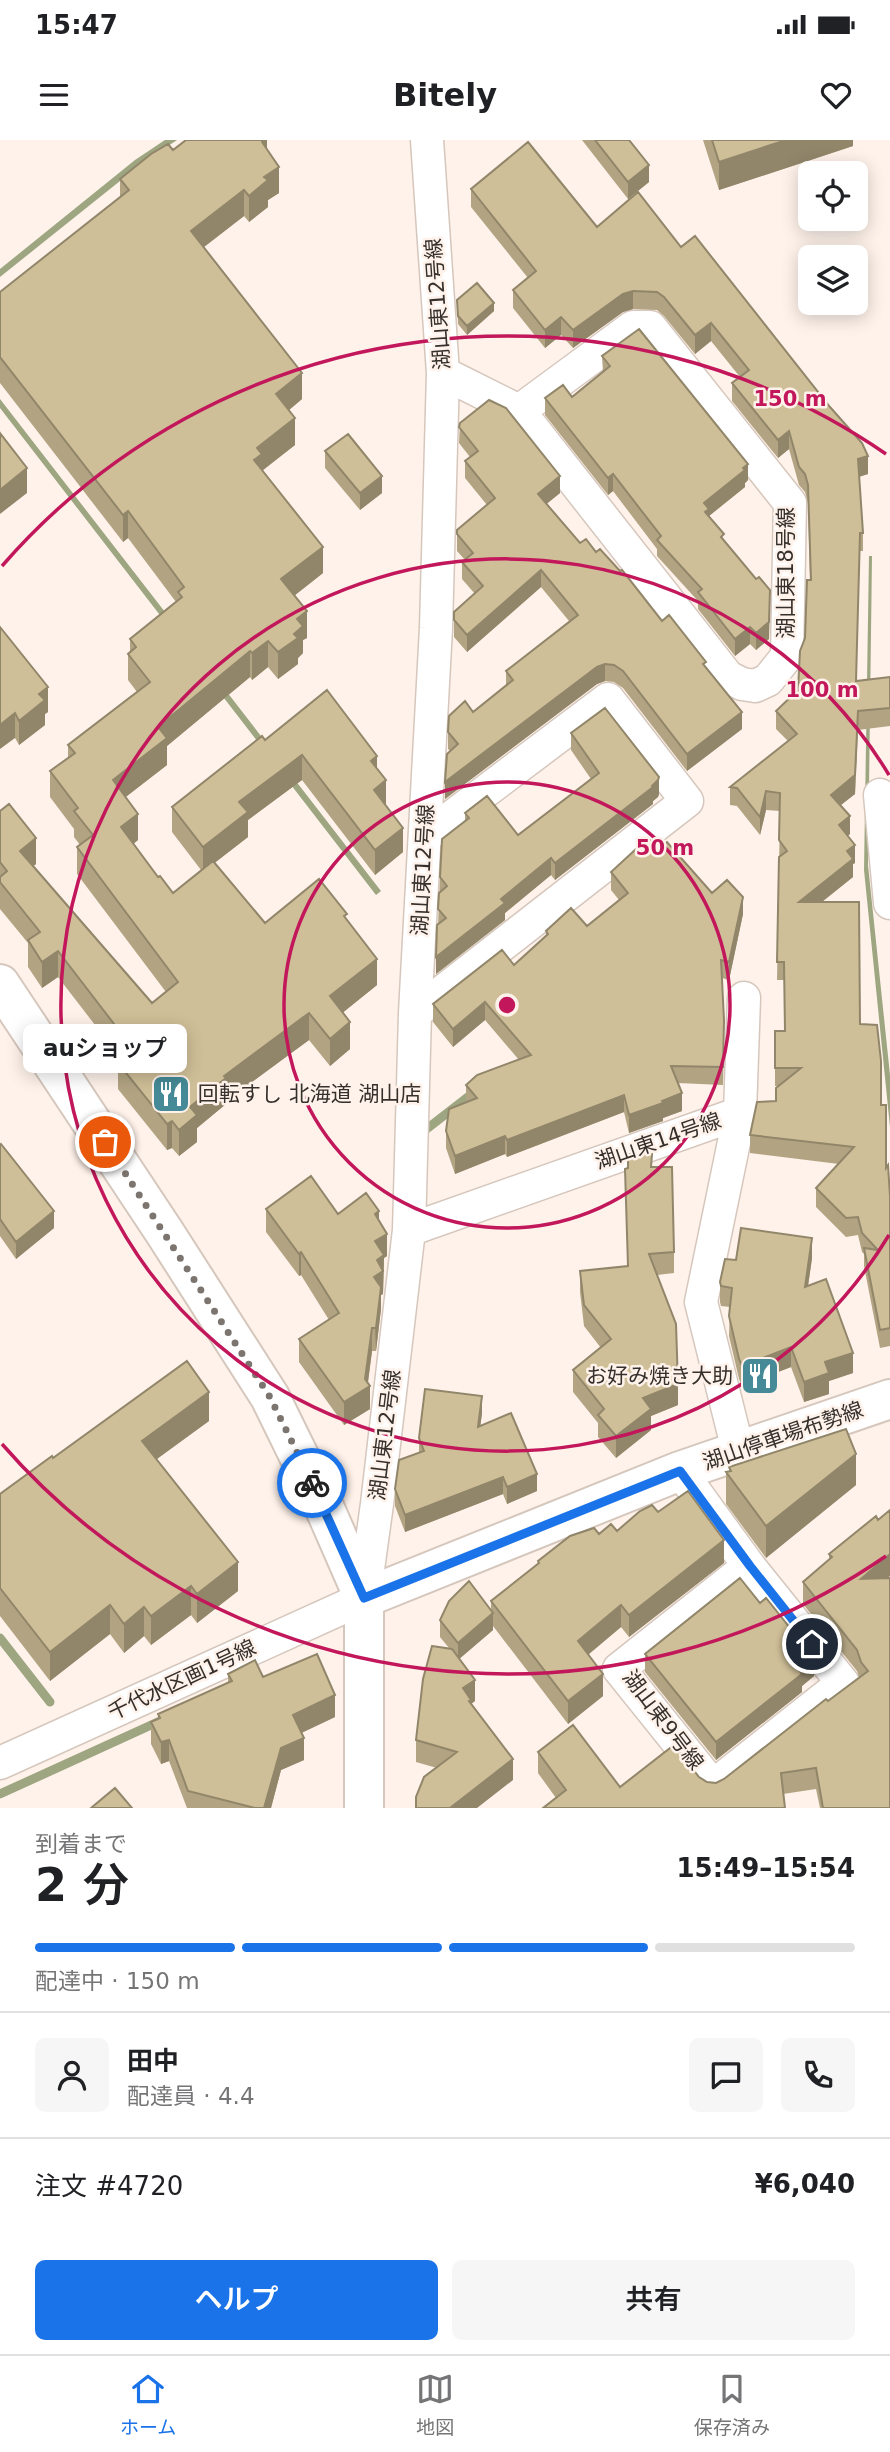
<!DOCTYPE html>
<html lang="ja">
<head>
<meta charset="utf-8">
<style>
  :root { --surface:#fff; --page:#f6f6f6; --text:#202124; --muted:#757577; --line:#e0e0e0; --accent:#1a73e8 }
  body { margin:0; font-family:"DejaVu Sans","Noto Sans JP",sans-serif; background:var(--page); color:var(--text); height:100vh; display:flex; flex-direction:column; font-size:26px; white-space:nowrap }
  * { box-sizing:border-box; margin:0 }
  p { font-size:23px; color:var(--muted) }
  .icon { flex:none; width:38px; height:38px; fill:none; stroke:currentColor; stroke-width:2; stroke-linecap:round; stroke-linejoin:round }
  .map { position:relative; height:1668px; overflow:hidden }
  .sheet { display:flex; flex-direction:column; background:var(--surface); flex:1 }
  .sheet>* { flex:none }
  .fabs { position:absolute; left:798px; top:21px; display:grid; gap:14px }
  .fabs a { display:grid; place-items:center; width:70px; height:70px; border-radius:10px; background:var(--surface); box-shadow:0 4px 18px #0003; font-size:35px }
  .pin { position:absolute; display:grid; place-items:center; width:60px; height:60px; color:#fff; margin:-30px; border:4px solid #fff; border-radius:50%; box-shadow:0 2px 7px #0007 }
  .courier { position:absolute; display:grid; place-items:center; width:70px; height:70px; margin:-35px; border:5px solid #1a73e8; border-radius:50%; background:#fff; color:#222; box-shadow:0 2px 9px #0007 }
  .bubble { position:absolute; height:49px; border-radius:10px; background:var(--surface); box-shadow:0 4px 18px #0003; font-size:23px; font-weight:600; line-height:49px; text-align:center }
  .headline em { font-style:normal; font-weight:600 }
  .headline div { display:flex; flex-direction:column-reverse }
  .headline { display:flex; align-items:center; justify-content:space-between; height:119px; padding:0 35px }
  h1 { font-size:46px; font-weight:600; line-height:52px }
  .bar { display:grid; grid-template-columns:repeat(4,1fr); gap:10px 7px; align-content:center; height:84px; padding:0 35px }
  .bar i { height:9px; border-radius:5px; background:var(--line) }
  .bar .current { background:var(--accent) }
  .bar p { grid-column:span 4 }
  .line { display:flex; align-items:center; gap:18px; padding:0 35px; border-top:2px solid var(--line) }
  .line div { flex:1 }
  .round { display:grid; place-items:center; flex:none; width:74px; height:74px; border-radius:10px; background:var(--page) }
  .primary-button { display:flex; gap:14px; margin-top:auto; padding:14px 35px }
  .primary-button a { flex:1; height:80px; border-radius:10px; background:var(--accent); color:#fff; font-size:28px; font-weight:600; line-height:80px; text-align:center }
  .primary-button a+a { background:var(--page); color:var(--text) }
  .status { display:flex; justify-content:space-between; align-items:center; height:49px; padding:0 35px; background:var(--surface); direction:ltr }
  .status svg { height:19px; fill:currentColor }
  header { display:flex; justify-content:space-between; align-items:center; height:91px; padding:0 35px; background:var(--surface); font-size:32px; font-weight:600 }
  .dock { display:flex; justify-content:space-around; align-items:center; height:98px; border-top:2px solid var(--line); background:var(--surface); font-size:19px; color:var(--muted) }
  .dock a { display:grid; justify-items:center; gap:4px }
  .dock .current { color:var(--accent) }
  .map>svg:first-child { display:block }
</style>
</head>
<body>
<div class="status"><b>15:47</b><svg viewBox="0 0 49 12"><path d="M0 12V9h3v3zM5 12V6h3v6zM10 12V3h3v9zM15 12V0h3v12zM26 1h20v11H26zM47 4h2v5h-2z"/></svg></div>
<header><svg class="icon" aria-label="menu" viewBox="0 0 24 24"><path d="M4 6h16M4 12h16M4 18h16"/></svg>Bitely<svg class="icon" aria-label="heart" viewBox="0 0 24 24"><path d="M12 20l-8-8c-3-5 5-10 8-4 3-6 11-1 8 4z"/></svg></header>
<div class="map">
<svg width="890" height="1668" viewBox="0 0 890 1668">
  <rect width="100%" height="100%" fill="#fef2ea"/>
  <!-- water -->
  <path fill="#9da680" d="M165 0H177L140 25 0 137V129L135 20Z
    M0 259 381 751 376 755 0 268Z
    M869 416H872L868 725 890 935V987L864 730Z"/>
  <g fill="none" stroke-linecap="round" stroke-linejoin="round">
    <!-- stream -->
    <path stroke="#9da680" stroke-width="9" d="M424 991 473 953
      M0 1498 50 1562
      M0 1654 160 1581"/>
    <defs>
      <path id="minor" d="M443 233 519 271 728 537 742 544 755 546 768 540 787 516 790 363 650 187H633L519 271
        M880 655 890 763
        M415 873 687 661 608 559 425 697
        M740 973 744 858
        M409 1090 740 973 701 1162 738 1310
        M680 1331 749 1426 843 1543 713 1646 619 1529 749 1426
        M0 1623 364 1458 377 1364 409 1090 415 873 436 488 443 233 427 0"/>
      <path id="major" d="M0 844 165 1093 270 1257 325 1369 364 1458V1668
        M364 1458 680 1331 890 1259"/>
    </defs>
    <!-- minor casing -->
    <use href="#minor" stroke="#d6c7bd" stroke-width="35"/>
    <!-- major casing -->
    <use href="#major" stroke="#d6c7bd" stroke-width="42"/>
    <!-- minor -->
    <use href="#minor" stroke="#fff" stroke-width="32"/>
    <!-- major -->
    <use href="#major" stroke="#fff" stroke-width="38"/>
  </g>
  <!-- wall -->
  <path fill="#b2a483" d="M267 0V10L279 53 268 60V67L249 82 244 76 204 107 302 259 289 270 295 305 262 330 323 433 294 456 307 498 303 500V513L298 518V524L278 539 268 527 252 540 250 537 167 606V625L125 657 138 700 133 704 158 737 173 753 201 730 172 692V667L265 600 377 629 386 665 403 712 375 735 302 640 248 680V697L214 723 265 783 347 780 377 845 342 873 350 909 330 926 309 900 226 961V964L197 988V1002L179 1016 172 1008 167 1010 118 949V923L122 920 58 837 42 848 28 827V803L0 769V671L36 724 33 726 152 863 166 852 77 734V707L80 705 74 697V689L50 657V631L68 618V605L137 552 128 540V514L130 512V499L176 462 128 398 123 402 0 243V152L120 57V39L173 10Z
    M582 0H629L649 42 628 59Z
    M703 0H853V6L719 50Z
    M471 49 597 87 681 107 868 334 859 337 863 393V411H860L856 541 890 537V586L858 590 855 654 840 665 850 694 848 695 855 723 853 724V737L822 762 860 884 881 965 886 1028 890 1056V1206L880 1208 864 1126V1114L862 1112 858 1095 846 1097 816 1067V1048L839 1024 750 1013V995L776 961 778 946H775V891H785L784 840H777L780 671 766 670 760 695 737 666 730 665V647L788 601 776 589V571L798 550 805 498 810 440 808 363 805 352 799 345 789 309 778 318 732 261V243L740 237 711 201 695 214 664 176 657 170 633 169 623 172 573 208 561 195 545 208 513 168V150L528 138 471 67Z
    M457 160 494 171 467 195 458 184Z
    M602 216 748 340 745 343V347L709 376 724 400 769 499 756 510 750 504 735 516 698 469V461L657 416V409L613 351 608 355 545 275V258L572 257 603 232Z
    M460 283 560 353 546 364 580 403 596 412 706 528 742 589 687 631 623 548 614 542 605 541 597 544 445 659 450 611 448 609V592L506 545V531L569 481 541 447 467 512 454 497V472L475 454 462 439V422L465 420 457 411V390L487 365 465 338V321L470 317 459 303Z
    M325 311 382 353 360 370 325 328Z
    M0 487 48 572 45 574V585L19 605 15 598Z
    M571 593 659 654 658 657 653 661V664L555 740 551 735 505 773V780L436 834 440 737 465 681V673L518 695 591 639 571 610Z
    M658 709 712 753 743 774 729 840 722 838 724 897 723 945 678 943 682 971 663 978V981L629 993 624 972 507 1017 505 1014 455 1034 446 1008V991L466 963V945L519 920 485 880 453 907 433 882V864L514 825 546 797V791L587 786 619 760 611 750V732Z
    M0 1005 54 1088 16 1119 0 1096Z
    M652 1027 674 1112V1133L657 1135 678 1265 651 1276V1290L616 1318 598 1297V1283L573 1252V1230L601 1208 584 1186 580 1152V1131L627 1126 628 1028Z
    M266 1069 338 1074 379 1082 387 1116 384 1118 383 1154 381 1155V1169L376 1211H372L368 1243 370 1269 344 1285 299 1222V1199L329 1180 301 1135 299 1136 266 1092Z
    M812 1118 808 1146 853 1233 829 1241V1254L804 1262 791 1227 742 1246 739 1239 729 1196 730 1167 721 1166 720 1162V1142L736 1120Z
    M482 1273 480 1286 537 1351 507 1364 503 1354 405 1392 395 1366V1349L419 1313V1298Z
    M209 1281 156 1319 238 1451 197 1483 191 1475 151 1505 144 1496 124 1513 110 1494 50 1541 0 1476V1354L53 1318Z
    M729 1327 856 1345 766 1418 726 1364V1332H729Z
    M658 1372 724 1423 629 1497 621 1487 588 1515 603 1556 568 1584 493 1486V1490L459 1519 475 1561 471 1564 513 1640 437 1628 416 1622V1600L449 1508 440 1497V1480L491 1470V1461L538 1424V1421L599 1394 617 1391Z
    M829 1414 887 1438 890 1668H820L816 1649 783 1654 556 1658 538 1633V1612L620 1647 699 1637 707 1642 716 1643 724 1639 859 1537 857 1531 803 1464V1442L829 1419Z
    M645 1514 814 1536 802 1546V1552L716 1620 645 1532Z
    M228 1534 263 1537 335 1577 301 1593 304 1620 281 1630 271 1668H187L169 1621 161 1624 151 1604V1582L158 1579V1574L228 1542Z"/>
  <!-- shaded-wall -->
  <path fill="#91866a" d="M263 0H267V23L262 2Z
    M786 0H853V6L719 50V22Z
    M649 25V42L628 59V42Z
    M279 27V53L268 60V67L249 82V56L264 37Z
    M244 50V76L191 117V91Z
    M633 151V169L623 172 573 208V190L623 154Z
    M494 163V171L467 195V186Z
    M561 177V195L545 208V190Z
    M711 183V201L695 214V195Z
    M302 233V259L276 281V254Z
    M295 278V305L262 331 254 320 257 308Z
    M789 291V309L778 318V300Z
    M868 316V334L858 337V319Z
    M748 324V340L745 343V347L709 376 705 389 704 363Z
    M27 328V353L0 374V350Z
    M613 334V351L608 355V338Z
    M382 336V353L360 370V353Z
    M560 336V353L538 371V354Z
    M128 371V398L123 402V375Z
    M323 407V433L281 466V439Z
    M541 430V447L467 512V495Z
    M770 466 769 499 756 510V493Z
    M307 471V498L303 500V513L298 518V524L278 539V512L294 494 297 479Z
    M750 487V504L735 516V499Z
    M268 501V527L252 540V513Z
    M250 511V537L167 606V625L113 667V640L158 587Z
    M605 524V541L597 544 445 659V642L597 527Z
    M48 547V572L45 574V585L19 605V581L39 554Z
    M858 571 855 654 831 673V655Z
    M742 572V589L687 631V614Z
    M15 573V598L0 609V585Z
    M302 615V640L248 680V697L203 732V707L239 662Z
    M377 616V640L371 621Z
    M659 637V654L658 657 653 661V664L555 740V723L652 646Z
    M386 640V664L374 675V650Z
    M766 651V670L760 695V677Z
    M138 674V700L121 714V687Z
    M850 676V694L839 703V685Z
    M403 688V712L375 735V710Z
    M36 698V724L20 737V711Z
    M855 705V723L853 724V737L799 780V762L847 711Z
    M551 718V735L505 773V780L436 834V817L501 759Z
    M743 757V774L729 840V822Z
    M58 811V837L42 848V822Z
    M377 819V845L330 883V856Z
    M485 862V880L453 907V889Z
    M309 873V900L226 961V964L197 988V1002L179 1016V990L190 967 224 936Z
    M350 882V909L330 926V899Z
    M682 953V971L663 978V981L629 993V975Z
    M624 955V972L507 1017V1000Z
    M172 981V1008L167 1010V984Z
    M505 996V1014L455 1034V1016Z
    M54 1071V1088L16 1119V1102Z
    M379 1071V1094L375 1074Z
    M387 1094V1116L384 1118 383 1154 381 1155V1169L376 1211 374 1159 375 1101Z
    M812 1098V1118L805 1167V1147Z
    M301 1112V1135L299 1136V1114Z
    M372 1188V1211L367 1248 370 1246V1269L344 1285V1262L365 1239Z
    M791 1207V1227L742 1246V1226Z
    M853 1213V1233L829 1241V1254L804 1262V1242L825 1222Z
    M678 1244V1265L651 1276V1290L616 1318V1296L643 1258Z
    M209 1252V1281L142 1330V1301Z
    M482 1256V1273L478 1305V1287Z
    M856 1314V1345L766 1418V1386Z
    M537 1334V1351L507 1364V1347Z
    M503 1337V1354L405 1392V1375Z
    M724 1400V1423L629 1497V1475Z
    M890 1414V1436L861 1461V1439Z
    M238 1422V1451L197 1483V1454Z
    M191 1446V1475L151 1505V1476Z
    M110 1465V1494L50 1541V1512Z
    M621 1465V1487L578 1523V1501Z
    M144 1467V1496L124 1513V1484Z
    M493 1473V1490L458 1520V1503Z
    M814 1518V1536L802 1546V1552L716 1620V1602Z
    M603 1534V1556L568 1584V1561Z
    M475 1540V1561L471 1564 463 1548Z
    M335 1555V1577L293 1597V1575Z
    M304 1598V1620L281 1630 271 1668H264L281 1608Z
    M169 1600V1621L161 1624V1602Z
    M513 1619V1640L477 1668H450Z"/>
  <!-- building -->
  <path fill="#cfbf98" stroke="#91866a" stroke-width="2" d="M186 0H263L262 2 279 27 264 37 268 40 249 56 244 50 191 91 302 233 276 254 295 278 257 308 262 314 254 320 323 407 281 439 307 471 297 479 303 486 294 494 298 498 278 512 268 501 252 513 250 511 158 587 167 598 113 640 138 674 121 687 158 737 160 736 173 753 213 721 265 783 319 739 347 774 344 776 377 819 330 856 350 882 330 899 309 873 224 936 226 938 190 967 197 975 179 990 172 981 167 984 118 923 134 910 58 811 42 822 28 800 40 792 0 742V737L7 731 0 722V671L9 664 36 698 20 711 152 863 178 842 77 707 93 695 74 671 78 668 50 631 75 613 68 605 150 542 128 514 136 507 130 499 182 457 178 452 184 447 128 371 123 375 0 217V152L129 50 120 39 151 14 168 4 173 10Z
    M595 0H629L649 25 628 42Z
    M712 0H786L719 22Z
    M528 2 597 87 638 52 681 107 695 96 830 267 862 303 868 316 858 319 863 393H860L856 541 890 537V568L858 571 855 635 831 655 850 676 839 685 855 705 847 711 853 719 799 762H859L860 884 877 885 881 921V965H886V1028L888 1025 890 1056V1188L880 1190 864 1108 878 1110 862 1093 858 1077 846 1078 816 1048 854 1007 750 995 757 962 776 961V948L801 928H775V891H785L784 822H777L779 717 787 711 779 700 780 653 766 651 760 677 737 648 730 647 797 594 776 571 798 550 800 511 805 498 807 440H811L808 345 805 334 799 327 789 291 778 300 732 243 749 230 711 183 695 195 664 157 657 152 633 151 623 154 573 190 561 177 545 190 513 150 536 131 471 49Z
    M477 143 494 163 467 186 458 176 457 160Z
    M639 189 748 324 743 328 745 330 704 363 709 369 705 372 724 394 721 397 756 439 759 437 770 450 769 482 756 493 750 487 735 499 698 452 702 449 657 400 661 396 613 334 608 338 545 258 563 245 572 257 610 226 602 216Z
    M489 260 506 268 560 336 538 354 580 403 586 399 596 412 600 409 620 431 622 430 662 481 669 475 706 522 703 524 742 572 687 614 623 531 614 525 605 524 597 527 445 642 447 614 458 604 448 592 449 576 465 561 473 572 513 540 506 531 578 475 541 430 467 495 454 480V472L483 446 462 422 473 413 457 394V390L495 358 465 321 478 311 459 287 460 283Z
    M0 293 27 328 0 350Z
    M348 294 382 336 360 353 325 311Z
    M0 487 48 547 39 554 45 560 19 581 15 573 0 585Z
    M327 550 377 616 371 621 386 640 374 650 403 688 375 710 302 615 239 662 248 672 203 707 172 667 262 596 265 600Z
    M605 568 659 637 658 640 652 646 653 647 555 723 551 718 501 759 505 763 436 817 437 785 446 778 438 769 439 753 447 746 440 737 442 699 469 678 465 673 487 656 518 695 599 633 571 593Z
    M648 698 658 709 667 702 712 753 727 740 743 757 729 822 721 820 724 880 723 927 671 926 682 953 662 961 663 963 629 975 624 955 507 1000 505 996 455 1016 446 991 449 969 477 958 466 945 477 935 531 915 485 862 453 889 433 864 502 810 514 825 548 794 546 791 571 768 587 786 628 753 611 732Z
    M1 1004 54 1071 16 1102 0 1079V1005Z
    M628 1014H652L651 1027H672L674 1112 649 1114 676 1184 678 1244 643 1258 651 1269 616 1296 598 1275 604 1269 573 1230 611 1199 584 1165 580 1131 628 1126 625 1029 628 1028Z
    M311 1036 338 1074 366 1053 379 1071 375 1074 387 1094 375 1101 384 1115 377 1120 383 1131 374 1137 381 1147 376 1188H372L365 1239 370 1246 344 1262 299 1199 339 1173 301 1112 299 1114 266 1069Z
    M741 1088 812 1098 805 1147 826 1139 853 1213 825 1222 829 1233 804 1242 791 1207 742 1226 739 1219 729 1176 732 1148 721 1146 720 1142 725 1119 736 1120Z
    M187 1221 209 1252 142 1301 238 1422 197 1454 191 1446 151 1476 144 1467 124 1484 110 1465 50 1512 0 1448V1354L52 1316 53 1318Z
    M425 1249 482 1256 478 1287 511 1273 537 1334 507 1347 503 1337 405 1375 395 1349 399 1320 424 1311 419 1298Z
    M846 1289 856 1314 766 1386 726 1332 731 1331 729 1327Z
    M688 1351 724 1400 629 1475 621 1465 578 1501 603 1534 568 1561 491 1461 539 1423 538 1421 570 1396 594 1388 599 1394 611 1384 617 1391 640 1371 652 1365 658 1372Z
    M890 1370V1414L861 1439 890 1438V1668H823L816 1628 781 1633 785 1668H543L566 1650 538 1612 573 1585 620 1647 674 1605 699 1637 707 1642 716 1643 724 1639 826 1559 828 1561 868 1531 861 1522 857 1510 803 1442 832 1417 829 1414 876 1376 878 1380Z
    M740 1438 760 1463 766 1458 814 1518 799 1530 802 1534 716 1602 645 1514Z
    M469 1441 493 1473 458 1503 440 1480 449 1461Z
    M432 1506 452 1509 475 1540 463 1548 471 1560 469 1561 513 1619 450 1668H416V1657L424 1637 457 1612 416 1600 423 1539Z
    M317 1514 335 1555 293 1575 304 1598 281 1608 264 1668H255L188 1651 169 1600 161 1602 151 1582 160 1578 158 1574 232 1541 228 1534 255 1520 263 1537Z
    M115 1648 132 1668H91Z"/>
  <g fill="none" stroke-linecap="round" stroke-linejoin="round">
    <!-- done -->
    <path stroke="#7c746e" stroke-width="7" stroke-dasharray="0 12.6" d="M105 1002 270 1257 312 1343"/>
    <!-- route -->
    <path stroke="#1a73e8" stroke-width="9" d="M312 1343 364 1458 680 1331 750 1426 812 1504"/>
  </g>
  <!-- distance rings -->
  <g fill="none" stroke="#c2185b" stroke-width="3.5">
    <circle cx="507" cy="865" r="223"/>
    <path d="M889 1095A446 446 0 1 1 889 635"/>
    <path d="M886 1416A669 669 0 0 1 2 1304M2 426A669 669 0 0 1 886 314"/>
  </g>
  <!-- icons -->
  <defs>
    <symbol id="restaurant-square" viewBox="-11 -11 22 22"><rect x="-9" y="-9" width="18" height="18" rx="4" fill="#458a96" stroke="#fef2ea"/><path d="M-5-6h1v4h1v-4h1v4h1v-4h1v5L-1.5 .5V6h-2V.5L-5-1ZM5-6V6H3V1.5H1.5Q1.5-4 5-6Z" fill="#fff"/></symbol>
  </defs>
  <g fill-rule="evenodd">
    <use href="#restaurant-square" x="149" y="932" width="44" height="44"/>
    <use href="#restaurant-square" x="738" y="1214" width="44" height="44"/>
  </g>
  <g text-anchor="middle" stroke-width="5" stroke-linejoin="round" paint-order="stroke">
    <!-- street labels -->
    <g font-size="21" fill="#36302c" stroke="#fef2ea">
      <text transform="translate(438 164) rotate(-94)" y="7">湖山東12号線</text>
      <text transform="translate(786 433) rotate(-90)" y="7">湖山東18号線</text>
      <text transform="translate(423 730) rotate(-87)" y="7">湖山東12号線</text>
      <text transform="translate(658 1001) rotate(-19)" y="7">湖山東14号線</text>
      <text transform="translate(385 1295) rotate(-83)" y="7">湖山東12号線</text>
      <text transform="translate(783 1296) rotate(-19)" y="7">湖山停車場布勢線</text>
      <text transform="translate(182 1540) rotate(-25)" y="7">千代水区画1号線</text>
      <text transform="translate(663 1580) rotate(53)" y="7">湖山東9号線</text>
    </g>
    <!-- poi labels -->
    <g font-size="21" fill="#36302c" stroke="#fef2ea" text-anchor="start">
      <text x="198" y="961">回転すし 北海道 湖山店</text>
      <text x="733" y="1243" text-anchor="end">お好み焼き大助</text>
    </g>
  </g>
  <circle cx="507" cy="865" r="10" fill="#c2185b" stroke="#fef2ea" stroke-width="3.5"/>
  <g font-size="21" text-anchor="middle" font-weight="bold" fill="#c2185b" stroke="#fef2ea" stroke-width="5" stroke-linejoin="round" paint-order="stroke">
    <text x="790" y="266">150 m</text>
    <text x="822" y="557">100 m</text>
    <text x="665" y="715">50 m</text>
  </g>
</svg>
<div class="fabs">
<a><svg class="icon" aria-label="locate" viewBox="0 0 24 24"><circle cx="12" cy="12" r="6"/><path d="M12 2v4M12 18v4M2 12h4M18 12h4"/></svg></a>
<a><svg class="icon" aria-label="layers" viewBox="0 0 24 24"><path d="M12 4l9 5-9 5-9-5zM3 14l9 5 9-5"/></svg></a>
</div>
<div class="pin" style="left:105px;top:1002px;background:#ea580c"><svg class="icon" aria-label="bag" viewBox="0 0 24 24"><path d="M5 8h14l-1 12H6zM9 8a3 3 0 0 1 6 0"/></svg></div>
<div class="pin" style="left:812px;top:1504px;background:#1f2937"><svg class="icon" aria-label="home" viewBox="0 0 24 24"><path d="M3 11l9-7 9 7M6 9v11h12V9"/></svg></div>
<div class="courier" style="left:312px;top:1343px"><svg class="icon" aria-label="bike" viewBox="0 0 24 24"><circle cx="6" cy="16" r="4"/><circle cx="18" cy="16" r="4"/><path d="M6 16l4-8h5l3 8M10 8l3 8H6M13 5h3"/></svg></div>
<div class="bubble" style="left:23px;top:884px;width:164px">auショップ</div>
</div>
<section class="sheet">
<div class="headline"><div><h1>2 分</h1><p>到着まで</p></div><em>15:49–15:54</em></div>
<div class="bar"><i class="current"></i><i class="current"></i><i class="current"></i><i></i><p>配達中 · 150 m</p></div>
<div class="line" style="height:126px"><a class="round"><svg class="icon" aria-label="person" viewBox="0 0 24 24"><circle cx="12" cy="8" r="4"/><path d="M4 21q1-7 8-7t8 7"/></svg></a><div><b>田中</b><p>配達員 · 4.4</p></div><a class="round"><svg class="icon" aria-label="chat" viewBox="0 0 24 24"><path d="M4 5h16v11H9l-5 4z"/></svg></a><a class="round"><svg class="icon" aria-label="phone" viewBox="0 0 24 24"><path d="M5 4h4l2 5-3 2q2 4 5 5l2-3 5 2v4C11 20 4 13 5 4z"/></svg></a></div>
<div class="line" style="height:91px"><div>注文 #4720</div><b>¥6,040</b></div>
<div class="primary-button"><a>ヘルプ</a><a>共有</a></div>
</section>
<nav class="dock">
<a class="current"><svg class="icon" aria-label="home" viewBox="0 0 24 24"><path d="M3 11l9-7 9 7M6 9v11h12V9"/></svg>ホーム</a>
<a><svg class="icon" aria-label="map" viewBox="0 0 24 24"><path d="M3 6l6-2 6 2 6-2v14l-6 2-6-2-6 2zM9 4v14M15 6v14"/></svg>地図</a>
<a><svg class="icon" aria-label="saved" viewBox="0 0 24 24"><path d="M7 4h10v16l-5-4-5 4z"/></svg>保存済み</a>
</nav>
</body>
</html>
